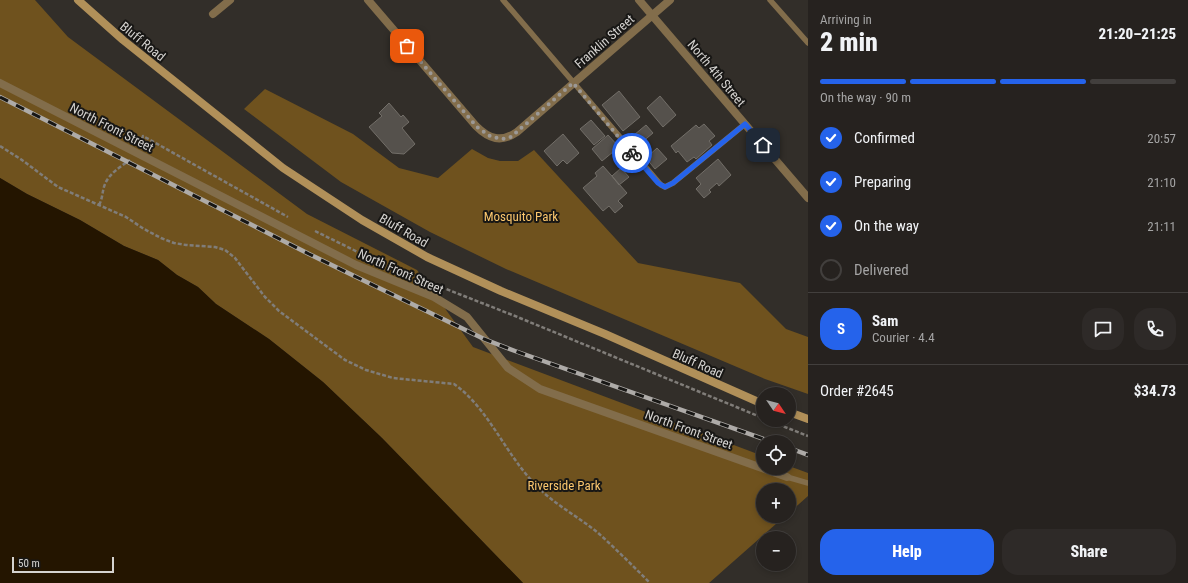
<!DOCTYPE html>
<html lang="en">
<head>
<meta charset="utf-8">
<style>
  :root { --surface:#26221f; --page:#2e2a28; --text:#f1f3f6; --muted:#a4a4a4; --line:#423f3d; --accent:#2563eb }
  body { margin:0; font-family:"Roboto Condensed",sans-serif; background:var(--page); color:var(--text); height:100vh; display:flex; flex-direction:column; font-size:15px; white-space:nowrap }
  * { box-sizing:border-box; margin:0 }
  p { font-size:13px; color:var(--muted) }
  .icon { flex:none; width:22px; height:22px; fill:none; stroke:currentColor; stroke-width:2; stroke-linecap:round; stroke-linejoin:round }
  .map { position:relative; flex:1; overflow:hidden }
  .drawer { display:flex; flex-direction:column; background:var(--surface); width:380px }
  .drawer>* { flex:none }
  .needle { width:26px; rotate:125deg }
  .fabs { position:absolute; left:756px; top:387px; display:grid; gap:8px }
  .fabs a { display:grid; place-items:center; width:40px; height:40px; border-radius:50%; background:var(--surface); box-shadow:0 2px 6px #0003,0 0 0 1px var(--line); font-size:20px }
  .scale { position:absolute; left:12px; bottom:10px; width:102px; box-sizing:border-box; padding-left:4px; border:2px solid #d5d3d0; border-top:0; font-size:11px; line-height:14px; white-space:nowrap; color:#d5d3d0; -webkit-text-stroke:3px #181715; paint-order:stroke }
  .pin { position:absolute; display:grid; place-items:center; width:34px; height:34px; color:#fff; margin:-17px; border-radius:8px; box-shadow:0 2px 6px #0006 }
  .courier { position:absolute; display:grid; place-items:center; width:40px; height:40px; margin:-20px; border:3px solid #2563eb; border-radius:50%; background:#fff; color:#222; box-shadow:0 1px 5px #0007 }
  .headline em { font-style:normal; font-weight:800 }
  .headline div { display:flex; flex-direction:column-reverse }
  .headline { display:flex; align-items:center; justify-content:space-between; height:68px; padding:0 12px }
  h1 { font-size:26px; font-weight:800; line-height:30px }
  .bar { display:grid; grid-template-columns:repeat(4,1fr); gap:6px 4px; align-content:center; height:48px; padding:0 12px }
  .bar i { height:5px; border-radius:3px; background:var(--line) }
  .bar .current { background:var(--accent) }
  .bar p { grid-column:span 4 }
  .line { display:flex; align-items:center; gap:10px; padding:0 12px; border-top:1px solid var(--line) }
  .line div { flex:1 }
  .round { display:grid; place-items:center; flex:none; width:42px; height:42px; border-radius:16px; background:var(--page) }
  ol { padding:0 12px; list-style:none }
  li { display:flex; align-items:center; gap:12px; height:44px }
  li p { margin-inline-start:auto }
  li .icon { padding:4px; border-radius:50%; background:var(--accent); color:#fff; stroke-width:4 }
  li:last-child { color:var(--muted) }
  li i { width:22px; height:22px; border:2px solid var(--line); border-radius:50% }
  .button { display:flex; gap:8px; margin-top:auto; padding:8px 12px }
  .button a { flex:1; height:46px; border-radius:16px; background:var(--accent); color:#fff; font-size:16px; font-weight:800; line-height:46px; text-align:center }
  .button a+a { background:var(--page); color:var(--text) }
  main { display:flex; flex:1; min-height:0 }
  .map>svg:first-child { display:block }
</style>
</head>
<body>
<main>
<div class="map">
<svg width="808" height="583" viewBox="0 0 808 583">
  <rect width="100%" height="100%" fill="#322e29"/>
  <!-- green -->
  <path fill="#6f521e" d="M0 0H35L68 37 307 214 417 270 473 347 763 456V468H789V466L808 473V496L789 513V490H763V516H785L709 583H523L382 438 323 382 269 339 216 304 198 287 177 275 158 260 124 246 80 220 27 194 0 178Z
    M265 89 353 134 399 168 438 178 472 149 488 158 500 161H518L534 150 638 263 740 283 786 329 808 337V394L765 379 506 269 430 232 341 182 244 109Z"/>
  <!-- water -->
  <path fill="#241500" d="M0 178 27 194 80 220 124 246 158 260 177 275 198 287 216 304 269 339 323 382 382 438 523 583H0Z"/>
  <!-- building -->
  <path fill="#55514c" stroke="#726e68" d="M619 91 640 117 623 131 602 105Z
    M660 96 676 115 663 127 647 108Z
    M389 103 401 117 403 115 409 122 402 128 415 144 404 154 392 153 369 127 382 116 379 113Z
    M591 120 605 136 594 145 580 129Z
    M704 124 715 136 709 141 712 145 696 159 694 157 687 162 678 151 676 153 671 146 696 125 699 128Z
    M646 125 653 133 641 143 634 135Z
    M563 134 579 153 567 164 563 160 557 166 544 151Z
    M608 135 619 147 602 161 592 149Z
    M657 148 667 159 655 169 646 158Z
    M718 159 731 175 719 186 717 183 709 190 711 192 704 198 696 189 701 184 696 178Z
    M603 166 627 193 618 201 623 206 615 213 609 206 603 211 583 188 597 176 595 173Z
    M621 168 629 177 619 185 612 176Z"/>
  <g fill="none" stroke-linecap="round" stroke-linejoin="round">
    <!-- path -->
    <path stroke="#807d79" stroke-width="2.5" stroke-dasharray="4 2" stroke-linecap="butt" d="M140 145 143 136 288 217
      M0 146 22 160 58 187 126 217 144 229 161 238 174 243 186 245 215 247 225 250 235 258 265 297 279 311 345 360 366 370 393 378 454 384C487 407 505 452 532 481 550 502 576 515 597 532 615 548 633 566 650 583
      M99 205C103 198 102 191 105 184 109 174 121 166 130 160
      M315 231 368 257
      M441 287 515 316 763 418
      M767 420 808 436"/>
    <!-- service -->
    <path stroke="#826d4b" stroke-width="5.5" d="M503 0 661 185 665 187 673 183 745 124
      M770 0 808 43
      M787 477 808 483"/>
    <!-- minor -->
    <path stroke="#826d4b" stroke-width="8" d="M368 0 476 126C489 139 501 143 517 132L670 0
      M639 0 808 198
      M213 14 230 0
      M0 83 356 265 434 297 467 317 508 368 540 389 787 477"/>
    <!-- secondary -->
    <path stroke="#b19059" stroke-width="8" d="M78 0 123 40 283 168 362 220 427 257 501 291 605 334 763 404
      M789 412 808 419"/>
    <defs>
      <path id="rail" d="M0 97 309 254 484 339 515 351 772 442
        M789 448 808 455"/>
    </defs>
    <!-- rail casing -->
    <use href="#rail" stroke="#aeaba8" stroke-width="4.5"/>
    <!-- rail -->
    <use href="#rail" stroke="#181715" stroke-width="3" stroke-dasharray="9" stroke-linecap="butt"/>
  </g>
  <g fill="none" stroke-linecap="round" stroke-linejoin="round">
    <!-- done -->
    <path stroke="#9c9996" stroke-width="4" stroke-dasharray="0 7.2" d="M407 46 477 127 490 136 497 138 503 139 511 137 573 83 632 153"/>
    <!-- route -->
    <path stroke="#2563eb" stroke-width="5" d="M632 153 658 183 665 187 673 183 745 124 763 145"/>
  </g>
  <g text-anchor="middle" stroke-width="4" stroke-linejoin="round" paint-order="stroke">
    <!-- street labels -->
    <g font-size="13" fill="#d5d3d0" stroke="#181715">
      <text transform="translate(143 41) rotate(39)" y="5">Bluff Road</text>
      <text transform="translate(604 41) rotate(-41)" y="5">Franklin Street</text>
      <text transform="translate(717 73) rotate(50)" y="5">North 4th Street</text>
      <text transform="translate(112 127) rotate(27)" y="5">North Front Street</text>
      <text transform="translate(404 230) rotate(30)" y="5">Bluff Road</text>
      <text transform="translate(401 271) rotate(24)" y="5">North Front Street</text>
      <text transform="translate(698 363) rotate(24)" y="5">Bluff Road</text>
      <text transform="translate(689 429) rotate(20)" y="5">North Front Street</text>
    </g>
    <!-- park labels -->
    <g font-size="13" fill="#fac66d" stroke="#181715">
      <text x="521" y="221">Mosquito Park</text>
      <text x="564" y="490">Riverside Park</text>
    </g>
  </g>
</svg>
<div class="fabs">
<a><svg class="needle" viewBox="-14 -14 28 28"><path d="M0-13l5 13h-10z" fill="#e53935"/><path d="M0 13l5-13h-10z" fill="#a4a4a4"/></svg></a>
<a><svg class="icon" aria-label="locate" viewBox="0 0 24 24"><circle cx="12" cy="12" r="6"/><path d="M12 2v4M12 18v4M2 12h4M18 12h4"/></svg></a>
<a>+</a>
<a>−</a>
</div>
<div class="scale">50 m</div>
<div class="pin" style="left:407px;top:46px;background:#ea580c"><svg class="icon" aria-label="bag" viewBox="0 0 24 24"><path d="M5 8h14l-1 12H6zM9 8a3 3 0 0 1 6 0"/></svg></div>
<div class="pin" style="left:763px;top:145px;background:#1f2937"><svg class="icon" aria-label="home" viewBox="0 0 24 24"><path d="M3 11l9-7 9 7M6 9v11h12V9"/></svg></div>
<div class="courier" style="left:632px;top:153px"><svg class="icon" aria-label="bike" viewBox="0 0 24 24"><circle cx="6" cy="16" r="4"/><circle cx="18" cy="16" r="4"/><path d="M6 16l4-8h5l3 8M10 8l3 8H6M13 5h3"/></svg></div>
</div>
<section class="drawer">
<div class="headline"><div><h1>2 min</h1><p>Arriving in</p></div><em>21:20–21:25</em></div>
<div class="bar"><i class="current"></i><i class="current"></i><i class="current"></i><i></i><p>On the way · 90 m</p></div>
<ol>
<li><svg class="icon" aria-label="check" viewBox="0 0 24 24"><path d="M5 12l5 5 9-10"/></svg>Confirmed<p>20:57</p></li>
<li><svg class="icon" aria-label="check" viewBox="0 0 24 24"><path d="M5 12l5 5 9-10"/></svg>Preparing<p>21:10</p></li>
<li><svg class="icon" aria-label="check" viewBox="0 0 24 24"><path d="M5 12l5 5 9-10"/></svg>On the way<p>21:11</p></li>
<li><i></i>Delivered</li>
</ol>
<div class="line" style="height:72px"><b class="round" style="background:var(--accent);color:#fff">S</b><div><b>Sam</b><p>Courier · 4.4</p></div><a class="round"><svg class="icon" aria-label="chat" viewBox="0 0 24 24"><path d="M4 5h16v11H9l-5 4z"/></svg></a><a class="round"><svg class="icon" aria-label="phone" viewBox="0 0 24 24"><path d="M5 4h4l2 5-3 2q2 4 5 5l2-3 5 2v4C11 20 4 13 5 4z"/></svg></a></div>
<div class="line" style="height:52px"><div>Order #2645</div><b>$34.73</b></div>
<div class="button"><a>Help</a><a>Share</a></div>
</section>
</main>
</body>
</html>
